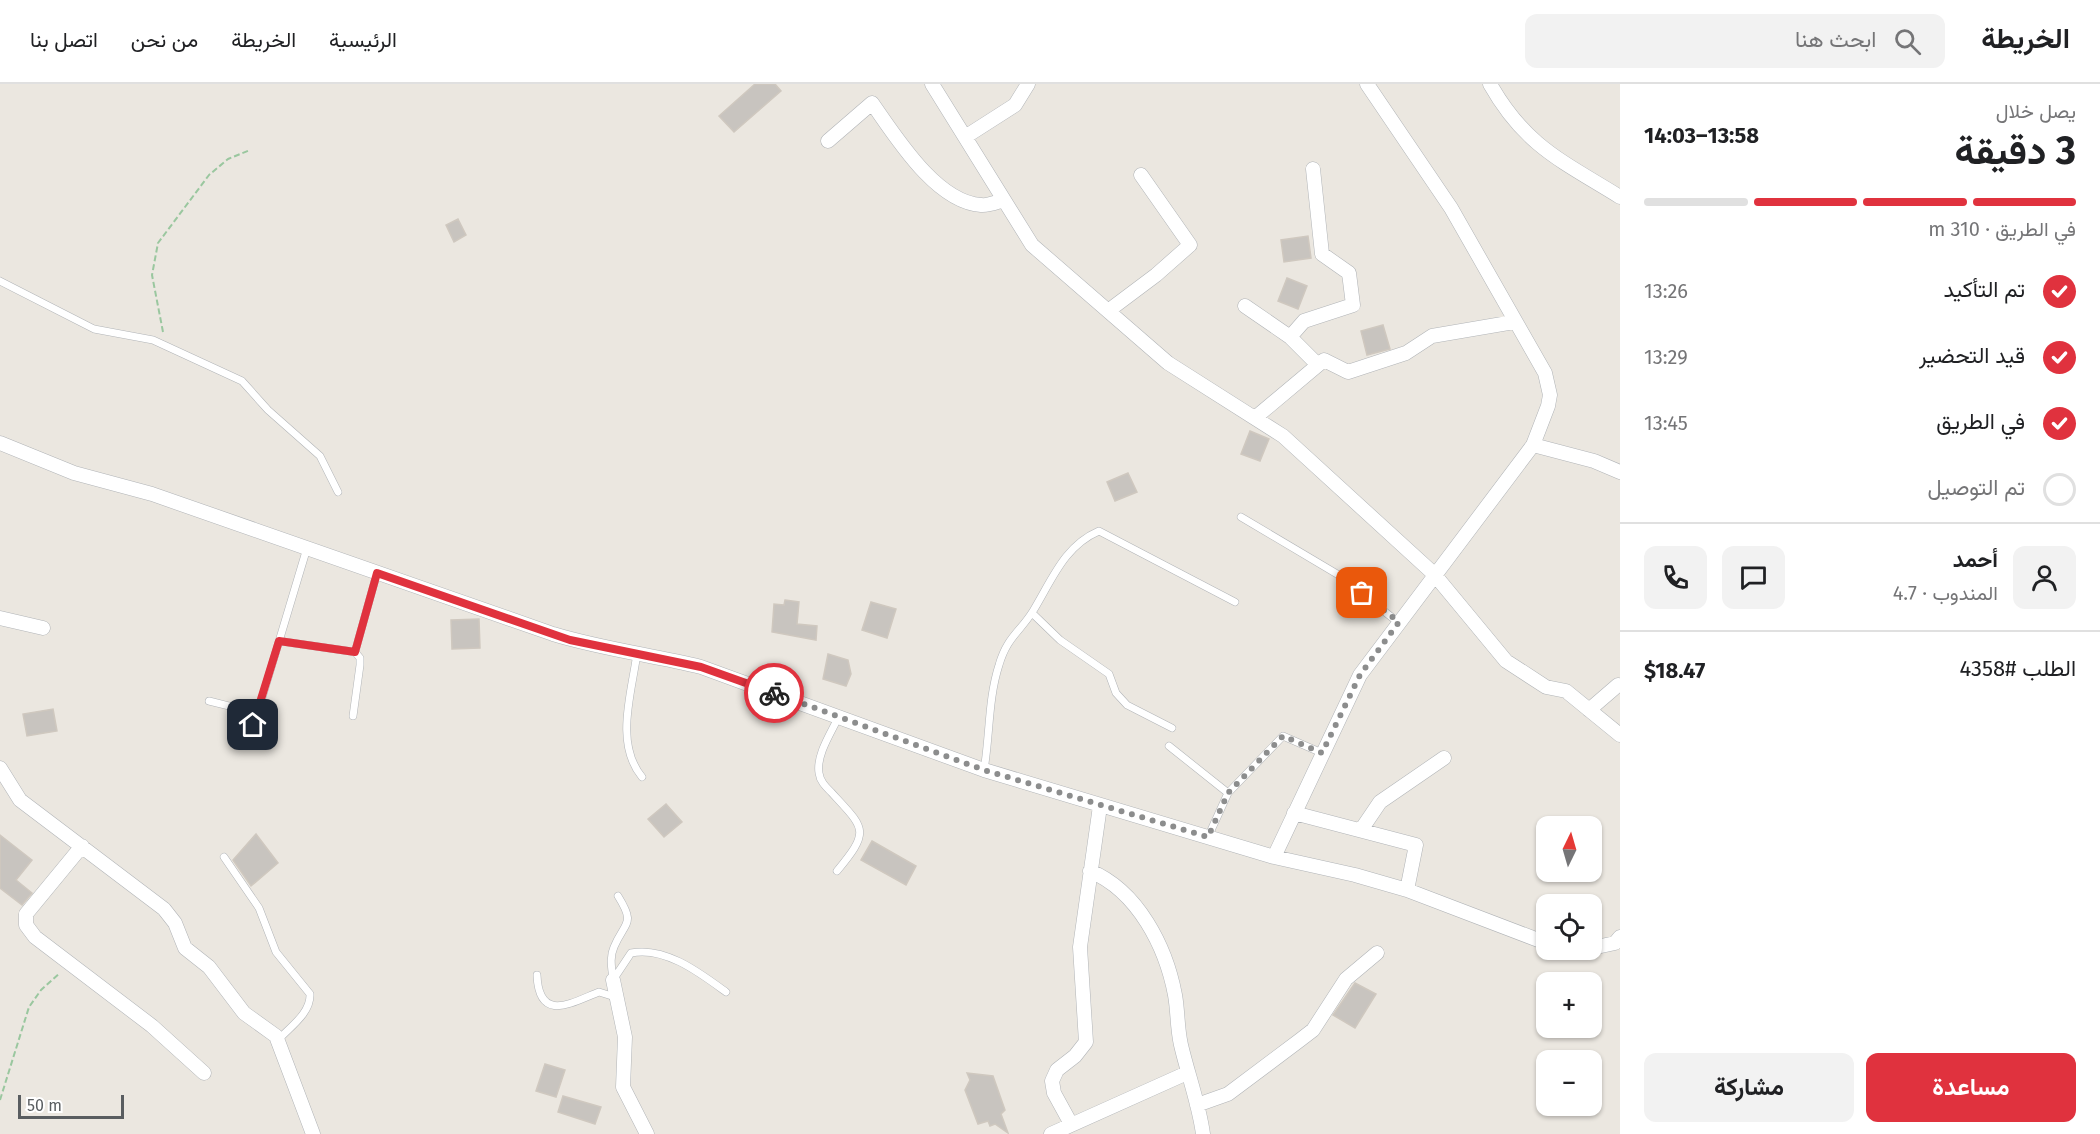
<!DOCTYPE html>
<html lang="ar">
<head>
<meta charset="utf-8">
<style>
  :root { --surface:#fff; --page:#f2f2f2; --text:#202124; --muted:#757577; --line:#e0e0e0; --accent:#e0323e }
  body { margin:0; font-family:"Fira Sans",Vazirmatn,sans-serif; background:var(--page); color:var(--text); direction:rtl; height:100vh; display:flex; flex-direction:column; font-size:22px; white-space:nowrap }
  * { box-sizing:border-box; margin:0 }
  p { font-size:20px; color:var(--muted) }
  .icon { flex:none; width:33px; height:33px; fill:none; stroke:currentColor; stroke-width:2; stroke-linecap:round; stroke-linejoin:round }
  .map { position:relative; flex:1; overflow:hidden; direction:ltr }
  .sheet { display:flex; flex-direction:column; background:var(--surface); width:480px }
  .sheet>* { flex:none }
  .needle { width:39px; rotate:5deg }
  .buttons { position:absolute; left:1536px; top:732px; display:grid; gap:12px }
  .buttons a { display:grid; place-items:center; width:66px; height:66px; border-radius:12px; background:var(--surface); box-shadow:0 2px 4px #0004; font-size:30px }
  .scale { position:absolute; left:18px; bottom:15px; width:106px; box-sizing:border-box; padding-left:6px; border:3px solid #595d60; border-top:0; font-size:16px; line-height:21px; white-space:nowrap; color:#595d60; -webkit-text-stroke:4px #fff; paint-order:stroke }
  .pin { position:absolute; display:grid; place-items:center; width:51px; height:51px; color:#fff; margin:-26px; border-radius:12px; box-shadow:0 3px 9px #0006 }
  .courier { position:absolute; display:grid; place-items:center; width:60px; height:60px; margin:-30px; border:4px solid #e0323e; border-radius:50%; background:#fff; color:#222; box-shadow:0 2px 8px #0007 }
  .headline em { font-style:normal; font-weight:700 }
  .headline div { display:flex; flex-direction:column-reverse }
  .headline { display:flex; align-items:center; justify-content:space-between; height:102px; padding:0 24px }
  h1 { font-size:39px; font-weight:700; line-height:45px }
  .bar { display:grid; grid-template-columns:repeat(4,1fr); gap:9px 6px; align-content:center; height:72px; padding:0 24px }
  .bar i { height:8px; border-radius:4px; background:var(--line) }
  .bar .selected { background:var(--accent) }
  .bar p { grid-column:span 4 }
  .line { display:flex; align-items:center; gap:15px; padding:0 24px; border-top:2px solid var(--line) }
  .line div { flex:1 }
  .round { display:grid; place-items:center; flex:none; width:63px; height:63px; border-radius:12px; background:var(--page) }
  ol { padding:0 24px; list-style:none }
  li { display:flex; align-items:center; gap:18px; height:66px }
  li p { margin-inline-start:auto }
  li .icon { padding:6px; border-radius:50%; background:var(--accent); color:#fff; stroke-width:4 }
  li:last-child { color:var(--muted) }
  li i { width:33px; height:33px; border:3px solid var(--line); border-radius:50% }
  .primary-button { display:flex; gap:12px; margin-top:auto; padding:12px 24px }
  .primary-button a { flex:1; height:69px; border-radius:12px; background:var(--accent); color:#fff; font-size:24px; font-weight:700; line-height:69px; text-align:center }
  .primary-button a+a { background:var(--page); color:var(--text) }
  header { display:flex; align-items:center; gap:36px; box-sizing:border-box; height:84px; padding:0 30px; background:var(--surface); border-bottom:2px solid var(--line) }
  header strong { font-size:28px }
  nav { display:flex; gap:33px; margin-inline-start:auto; font-size:21px }
  .search { width:420px; height:54px; background:var(--page); display:flex; align-items:center; gap:15px; box-sizing:border-box; padding:0 21px; border-radius:12px; color:var(--muted); font-size:22px }
  main { display:flex; flex:1; min-height:0 }
  .map>svg:first-child { display:block }
</style>
</head>
<body>
<header>
<strong>الخريطة</strong>
<div class="search"><svg class="icon" aria-label="search" viewBox="0 0 24 24"><circle cx="10" cy="10" r="6"/><path d="M15 15l6 6"/></svg>ابحث هنا</div>
<nav><a>الرئيسية</a><a>الخريطة</a><a>من نحن</a><a>اتصل بنا</a></nav>
</header>
<main>
<section class="sheet">
<div class="headline"><div><h1>3 دقيقة</h1><p>يصل خلال</p></div><em>13:58–14:03</em></div>
<div class="bar"><i class="selected"></i><i class="selected"></i><i class="selected"></i><i></i><p>في الطريق · 310 m</p></div>
<ol>
<li><svg class="icon" aria-label="check" viewBox="0 0 24 24"><path d="M5 12l5 5 9-10"/></svg>تم التأكيد<p>13:26</p></li>
<li><svg class="icon" aria-label="check" viewBox="0 0 24 24"><path d="M5 12l5 5 9-10"/></svg>قيد التحضير<p>13:29</p></li>
<li><svg class="icon" aria-label="check" viewBox="0 0 24 24"><path d="M5 12l5 5 9-10"/></svg>في الطريق<p>13:45</p></li>
<li><i></i>تم التوصيل</li>
</ol>
<div class="line" style="height:108px"><a class="round"><svg class="icon" aria-label="person" viewBox="0 0 24 24"><circle cx="12" cy="8" r="4"/><path d="M4 21q1-7 8-7t8 7"/></svg></a><div><b>أحمد</b><p>المندوب · 4.7</p></div><a class="round"><svg class="icon" aria-label="chat" viewBox="0 0 24 24"><path d="M4 5h16v11H9l-5 4z"/></svg></a><a class="round"><svg class="icon" aria-label="phone" viewBox="0 0 24 24"><path d="M5 4h4l2 5-3 2q2 4 5 5l2-3 5 2v4C11 20 4 13 5 4z"/></svg></a></div>
<div class="line" style="height:78px"><div>الطلب #4358</div><b>$18.47</b></div>
<div class="primary-button"><a>مساعدة</a><a>مشاركة</a></div>
</section>
<div class="map">
<svg width="1620" height="1050" viewBox="0 0 1620 1050">
  <rect width="100%" height="100%" fill="#ebe7e0"/>
  <!-- building -->
  <path fill="#c8c4bf" stroke="#cfc8bf" stroke-width="1.5" d="M755 0H775L781 7 734 48 719 32Z
    M458 135 466 151 454 158 446 141Z
    M1308 152 1311 174 1284 178 1281 156Z
    M1287 194 1307 202 1298 225 1278 217Z
    M1383 241 1390 265 1367 271 1361 247Z
    M1250 347 1269 355 1260 377 1241 370Z
    M1128 389 1137 408 1115 417 1107 398Z
    M785 516 799 518 797 540 817 542 816 556 772 548 774 520 784 521Z
    M871 518 896 525 887 554 862 546Z
    M479 535 480 564 452 565 451 536Z
    M828 570 848 576 851 590 846 602 823 595Z
    M53 625 57 647 27 652 23 630Z
    M666 720 682 738 664 753 648 735Z
    M256 750 278 779 251 802 233 776Z
    M0 751 32 776 16 796 32 809 22 821 0 804Z
    M872 757 916 782 906 801 861 776Z
    M1355 899 1376 910 1355 944 1333 931Z
    M545 980 565 986 556 1013 536 1007Z
    M967 989 993 992 1005 1026 1001 1030 1008 1049 995 1040 990 1042 988 1037 978 1040 965 1006 970 996Z
    M563 1012 601 1023 595 1040 558 1028Z"/>
  <g fill="none" stroke-linecap="round" stroke-linejoin="round">
    <defs>
      <path id="lane" d="M0 197 94 245 153 256 242 297 268 326 320 372 338 408
        M1241 433 1337 490 1399 539
        M1032 529 1060 556 1109 590 1116 609 1127 621 1172 644
        M279 557 355 568
        M637 569C632 608 614 659 642 693
        M209 617 257 629
        M353 632 360 581V574L355 568 377 489
        M250 654 307 464
        M1169 662 1228 709
        M984 686C990 651 988 615 999 581 1007 553 1020 548 1033 527 1052 496 1064 462 1099 447L1235 518
        M1208 753 1228 709 1283 652 1322 669
        M224 773 259 824 276 868 310 910C311 929 290 943 278 956
        M837 787C871 746 865 745 831 708 825 702 820 697 819 689 816 671 831 649 839 632
        M537 891C539 939 571 919 599 908L615 913
        M613 896 631 869C665 862 700 889 726 908
        M613 896C612 885 609 874 614 863 625 837 636 841 618 812"/>
      <path id="street" d="M932 0 1032 161 1168 279 1283 352 1434 490 1506 577 1546 603 1566 607 1620 651
        M1490 0C1525 62 1562 77 1620 113
        M965 53 1015 21 1028 0
        M828 57 872 19C896 53 936 118 981 121 988 122 997 118 1004 116
        M1313 85 1322 170 1349 189 1353 221 1304 237 1290 253 1318 281
        M1245 222 1290 253
        M1108 227 1156 191 1190 161 1141 91
        M1256 333 1324 276 1348 288 1406 269 1432 252 1514 238
        M0 359 74 389 152 410 553 550C602 565 652 571 701 583L984 686 1274 773 1355 791 1407 806 1546 859
        M1533 361 1594 377 1620 388
        M0 534 43 544
        M1589 626 1618 601
        M0 684 20 716 164 825 175 839 185 864 209 883 244 929 276 952 313 1050
        M1294 729 1416 761 1407 806
        M1361 746 1380 718 1444 674
        M82 762 26 830V841L35 853 152 942 204 989
        M1274 773 1360 591 1533 361 1548 322 1550 311 1545 289 1451 124 1367 0
        M1090 787C1138 807 1166 863 1175 911 1178 927 1177 944 1181 961 1188 991 1199 1020 1203 1050
        M1592 864 1615 859 1620 853
        M613 896 625 953 623 1003 647 1050
        M1197 1021 1228 1010 1300 956 1313 946 1346 895 1377 869
        M1071 1040 1054 1009 1052 997 1057 986 1075 972 1086 958 1080 863 1100 722
        M1051 1050 1187 989"/>
    </defs>
    <!-- lane casing -->
    <use href="#lane" stroke="#b1b4b7" stroke-width="8"/>
    <!-- street casing -->
    <use href="#street" stroke="#b1b4b7" stroke-width="15"/>
    <!-- path -->
    <path stroke="#9ac79f" stroke-width="2" stroke-dasharray="6 3" stroke-linecap="butt" d="M163 248 152 191 158 159 209 91 228 75 250 66
      M0 1016 29 923 41 906 60 889"/>
    <!-- lane -->
    <use href="#lane" stroke="#fff" stroke-width="7"/>
    <!-- street -->
    <use href="#street" stroke="#fff" stroke-width="14"/>
  </g>
  <g fill="none" stroke-linecap="round" stroke-linejoin="round">
    <!-- done -->
    <path stroke="#8c8d8d" stroke-width="6" stroke-dasharray="0 10.8" d="M774 609 984 686 1208 753 1228 709 1283 652 1322 669 1360 591 1399 538 1362 509"/>
    <!-- route -->
    <path stroke="#e0323e" stroke-width="8" d="M253 641 279 557 355 568 377 489 570 556 701 583 774 609"/>
  </g>
</svg>
<div class="buttons">
<a><svg class="needle" viewBox="-14 -14 28 28"><path d="M0-13l5 13h-10z" fill="#e53935"/><path d="M0 13l5-13h-10z" fill="#757577"/></svg></a>
<a><svg class="icon" aria-label="locate" viewBox="0 0 24 24"><circle cx="12" cy="12" r="6"/><path d="M12 2v4M12 18v4M2 12h4M18 12h4"/></svg></a>
<a>+</a>
<a>−</a>
</div>
<div class="scale">50 m</div>
<div class="pin" style="left:1362px;top:509px;background:#ea580c"><svg class="icon" aria-label="bag" viewBox="0 0 24 24"><path d="M5 8h14l-1 12H6zM9 8a3 3 0 0 1 6 0"/></svg></div>
<div class="pin" style="left:253px;top:641px;background:#1f2937"><svg class="icon" aria-label="home" viewBox="0 0 24 24"><path d="M3 11l9-7 9 7M6 9v11h12V9"/></svg></div>
<div class="courier" style="left:774px;top:609px"><svg class="icon" aria-label="bike" viewBox="0 0 24 24"><circle cx="6" cy="16" r="4"/><circle cx="18" cy="16" r="4"/><path d="M6 16l4-8h5l3 8M10 8l3 8H6M13 5h3"/></svg></div>
</div>
</main>
</body>
</html>
